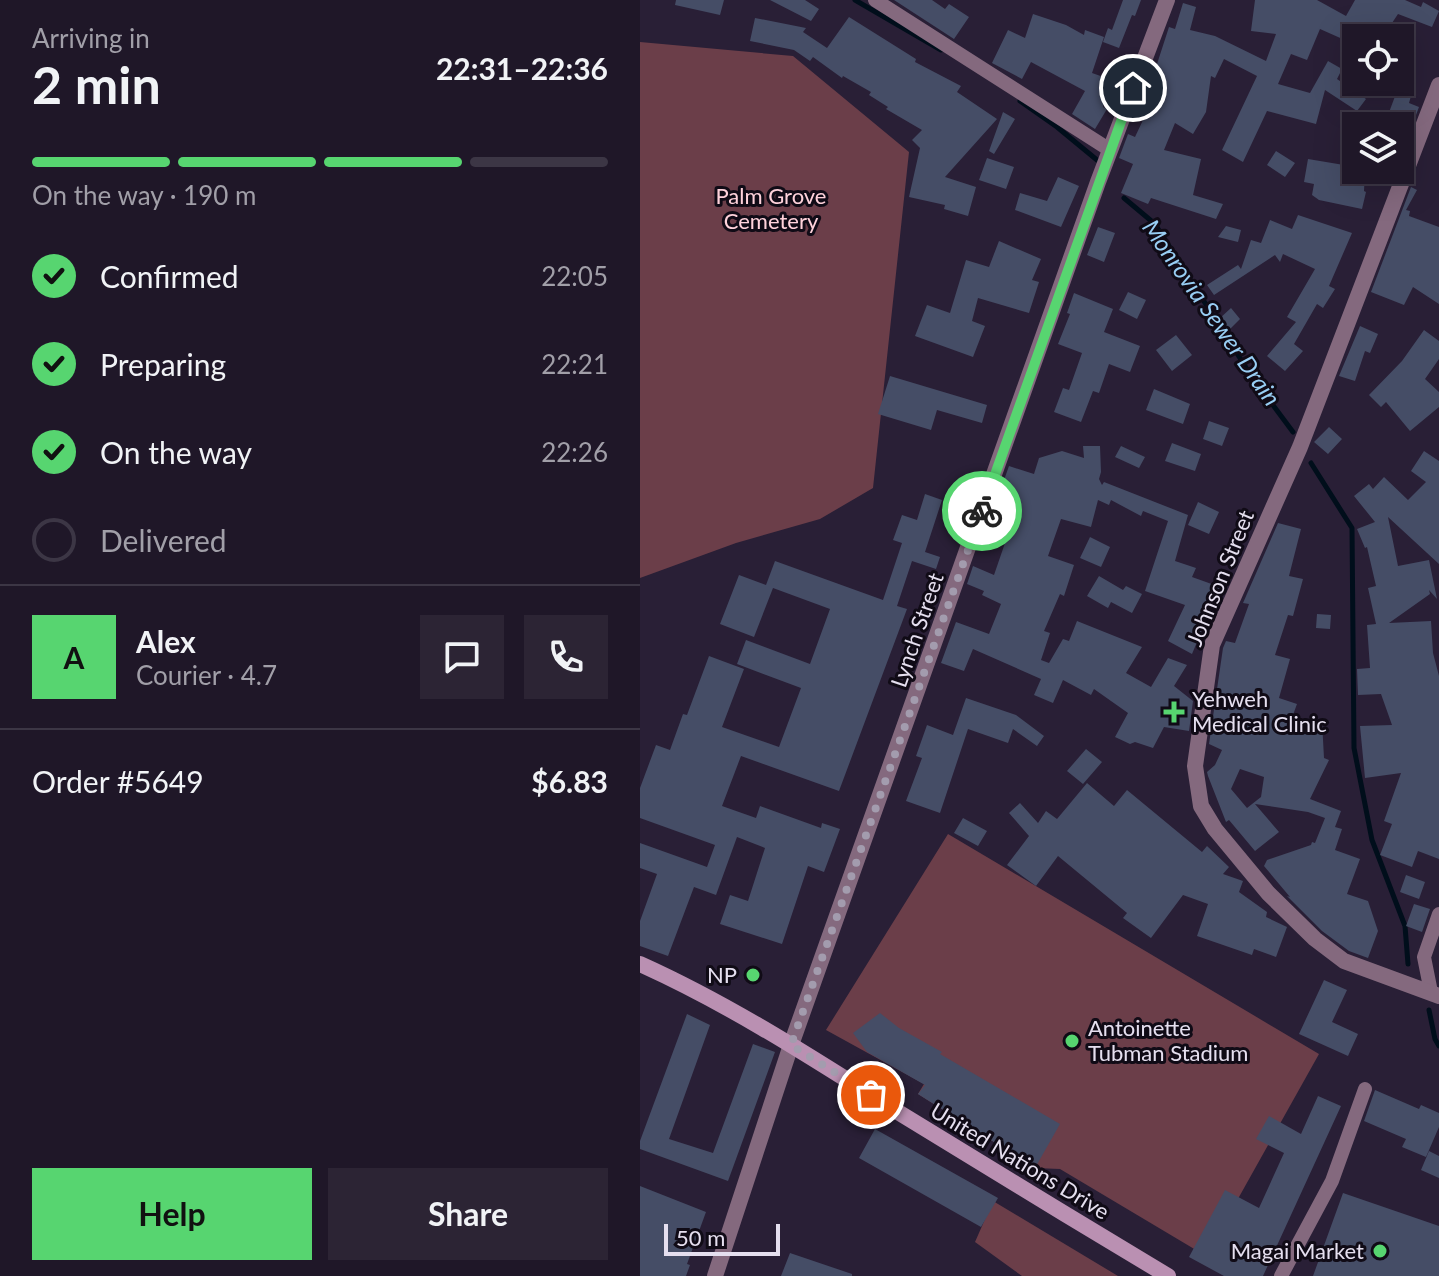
<!DOCTYPE html>
<html lang="en">
<head>
<meta charset="utf-8">
<style>
  :root { --surface:#1f1728; --page:#2c2434; --text:#f1f3f6; --muted:#a19fa8; --line:#3c3645; --accent:#57d570 }
  body { margin:0; font-family:Lato,sans-serif; background:var(--page); color:var(--text); height:100vh; display:flex; flex-direction:column; font-size:30px; white-space:nowrap }
  * { box-sizing:border-box; margin:0 }
  p { font-size:26px; color:var(--muted) }
  .icon { flex:none; width:44px; height:44px; fill:none; stroke:currentColor; stroke-width:2; stroke-linecap:round; stroke-linejoin:round }
  .map { position:relative; flex:1; overflow:hidden }
  .drawer { display:flex; flex-direction:column; background:var(--surface); width:640px }
  .drawer>* { flex:none }
  .tools { position:absolute; left:702px; top:24px; display:grid; gap:16px }
  .tools a { display:grid; place-items:center; width:72px; height:72px; border-radius:0px; background:var(--surface); box-shadow:0 8px 32px #0002,0 0 0 2px var(--line); font-size:40px }
  .scale { position:absolute; left:24px; bottom:20px; width:116px; box-sizing:border-box; padding-left:8px; border:4px solid #e5dfef; border-top:0; font-size:22px; line-height:28px; white-space:nowrap; color:#e5dfef; -webkit-text-stroke:6px #100b16; paint-order:stroke }
  .pin { position:absolute; display:grid; place-items:center; width:68px; height:68px; color:#fff; margin:-34px; border:4px solid #fff; border-radius:50%; box-shadow:0 2px 8px #0007 }
  .courier { position:absolute; display:grid; place-items:center; width:80px; height:80px; margin:-40px; border:6px solid #57d570; border-radius:50%; background:#fff; color:#222; box-shadow:0 2px 10px #0007 }
  .headline em { font-style:normal; font-weight:700 }
  .headline div { display:flex; flex-direction:column-reverse }
  .headline { display:flex; align-items:center; justify-content:space-between; height:136px; padding:0 32px }
  h1 { font-size:52px; font-weight:700; line-height:60px }
  .bar { display:grid; grid-template-columns:repeat(4,1fr); gap:12px 8px; align-content:center; height:96px; padding:0 32px }
  .bar i { height:10px; border-radius:6px; background:var(--line) }
  .bar .on { background:var(--accent) }
  .bar p { grid-column:span 4 }
  .line { display:flex; align-items:center; gap:20px; padding:0 32px; border-top:2px solid var(--line) }
  .line div { flex:1 }
  .round { display:grid; place-items:center; flex:none; width:84px; height:84px; border-radius:0px; background:var(--page) }
  ol { padding:0 32px; list-style:none }
  li { display:flex; align-items:center; gap:24px; height:88px }
  li p { margin-inline-start:auto }
  li .icon { padding:8px; border-radius:50%; background:var(--accent); color:#111; stroke-width:4 }
  li:last-child { color:var(--muted) }
  li i { width:44px; height:44px; border:4px solid var(--line); border-radius:50% }
  .button { display:flex; gap:16px; margin-top:auto; padding:16px 32px }
  .button a { flex:1; height:92px; border-radius:0px; background:var(--accent); color:#111; font-size:32px; font-weight:700; line-height:92px; text-align:center }
  .button a+a { background:var(--page); color:var(--text) }
  main { display:flex; flex:1; min-height:0 }
  .map>svg:first-child { display:block }
</style>
</head>
<body>
<main>
<section class="drawer">
<div class="headline"><div><h1>2 min</h1><p>Arriving in</p></div><em>22:31–22:36</em></div>
<div class="bar"><i class="on"></i><i class="on"></i><i class="on"></i><i></i><p>On the way · 190 m</p></div>
<ol>
<li><svg class="icon" aria-label="check" viewBox="0 0 24 24"><path d="M5 12l5 5 9-10"/></svg>Confirmed<p>22:05</p></li>
<li><svg class="icon" aria-label="check" viewBox="0 0 24 24"><path d="M5 12l5 5 9-10"/></svg>Preparing<p>22:21</p></li>
<li><svg class="icon" aria-label="check" viewBox="0 0 24 24"><path d="M5 12l5 5 9-10"/></svg>On the way<p>22:26</p></li>
<li><i></i>Delivered</li>
</ol>
<div class="line" style="height:144px"><b class="round" style="background:var(--accent);color:#111">A</b><div><b>Alex</b><p>Courier · 4.7</p></div><a class="round"><svg class="icon" aria-label="chat" viewBox="0 0 24 24"><path d="M4 5h16v11H9l-5 4z"/></svg></a><a class="round"><svg class="icon" aria-label="phone" viewBox="0 0 24 24"><path d="M5 4h4l2 5-3 2q2 4 5 5l2-3 5 2v4C11 20 4 13 5 4z"/></svg></a></div>
<div class="line" style="height:104px"><div>Order #5649</div><b>$6.83</b></div>
<div class="button"><a>Help</a><a>Share</a></div>
</section>
<div class="map">
<svg width="799" height="1276" viewBox="0 0 799 1276">
  <rect width="100%" height="100%" fill="#291f36"/>
  <!-- green -->
  <path fill="#6b3e49" d="M0 42 153 56 269 152 233 488 180 519 96 543 0 578Z
    M308 834 679 1054 566 1256 420 1169 395 1168 278 1094 284 1084 186 1030Z
    M353 1201 478 1276H382L335 1242Z"/>
  <g fill="none" stroke-linecap="round" stroke-linejoin="round">
    <!-- stream -->
    <path stroke="#000e1b" stroke-width="5" d="M215 0 301 50
      M380 101 417 127 457 160
      M484 198 515 224 612 377 653 432
      M671 463 712 528 714 748 732 840 765 926 768 964
      M789 1010 795 1039 799 1046"/>
  </g>
  <!-- building -->
  <path fill="#454d66" fill-rule="evenodd" d="M36 0H84L80 15 35 5Z
    M130 0H165L179 9 171 21Z
    M254 0H292L305 9 309 4 329 17 314 39Z
    M483 0H501L495 16 492 15 479 48 463 42 468 28 472 30Z
    M615 0H677L706 16 715 0H765L781 7 783 2 799 11 792 27 758 14 742 38H735L716 27V45L680 29 667 60 651 54 638 84 670 93 688 61 702 69 697 79 726 99 717 111 685 90 676 124 627 111 603 162 582 150 617 76 584 59 575 78 571 76 566 112 553 134 535 123 524 150 561 159 553 195 583 204 576 219 511 198 508 204 481 193 493 164 479 158 488 134 495 137 520 84 509 79 515 63 517 64 529 27 535 29 543 3 556 7 550 30 575 36 626 61 636 34 611 31Z
    M393 14 426 25 444 35 445 30 464 37 452 73 472 80 463 107 467 109 455 129 432 114 445 91 391 62 382 79 352 63 368 30 385 38Z
    M209 17 276 59 275 62 321 86 317 92 357 119 305 177 336 187 328 216 304 209 305 205 269 197 280 148 272 140 282 130 246 109 248 107 229 95 231 92 203 76 202 78 173 57 170 61 154 50 110 41 115 18 166 28 163 32 187 48Z
    M757 91 771 96 769 103 779 107 773 123 748 115Z
    M363 112 375 119 354 154 349 151Z
    M717 113 752 122V126H714Z
    M712 135 716 136V171H725L724 191 726 192 722 209 679 200 672 195 674 184 664 182 668 159 704 165Z
    M636 151 655 163 645 177 627 165Z
    M347 158 374 167 366 189 339 180Z
    M418 177 439 186 421 227 375 210 380 193 407 201Z
    M771 187 777 190 766 210 770 211 769 216 799 227V304L773 287 764 305 731 292Z
    M658 215 712 233 689 286 695 289 683 308 677 304 654 344 663 351 645 371 627 356 656 322 647 317 675 269 643 254 640 262 635 255 574 295 567 285 598 265 601 269 611 240 621 243 630 220 652 229Z
    M586 226 601 230 598 242 578 237Z
    M458 227 475 233 464 262 447 255Z
    M359 241 401 259 392 280 399 282 389 313 338 298 332 321 345 326 333 357 275 336 287 305 310 313 326 260 349 267Z
    M488 292 506 300 497 319 479 310Z
    M434 293 473 309 464 332 500 346 490 372 469 364 459 393 453 391 441 422 414 412 423 388 429 390 442 353 418 344 430 314 427 313Z
    M591 308 600 319 589 330 579 319Z
    M720 326 738 334 730 353 725 351 715 381 699 376Z
    M784 330 799 341V359L785 379 799 392V407L770 431 746 402 741 407 729 395 762 361Z
    M536 335 552 355 532 371 516 350Z
    M250 376 347 405 342 423 297 410 291 430 238 414Z
    M514 389 550 404 543 424 506 410Z
    M569 421 589 428 582 446 563 439Z
    M689 427 702 439 688 454 674 442Z
    M532 443 561 454 555 471 525 461Z
    M443 446H460L461 472 459 479 462 485 464 482 548 515 535 561 556 568 552 577 580 587 552 654 528 641 545 605 505 591 528 521 503 511 501 516 471 500 469 505 458 500 451 527 421 519 408 556 434 565 424 596 420 594 404 631 410 633 401 660 409 663 423 639 429 641 437 621 502 647 486 673 511 687 528 658 547 665 534 686 553 701 549 731 524 727 513 748 495 742 490 744 475 737 488 713 454 689 451 695 423 680 413 703 394 695 401 679 333 649 324 671 301 663 316 622 349 634 361 604 342 595 344 591 327 584 333 566 354 575 365 543 380 501 359 494 369 466 394 474 399 458 422 451 444 458Z
    M481 446 505 457 499 468 475 457Z
    M784 451 799 461V564L748 517 758 566 789 560 797 599 789 590 790 594 749 623 791 621 793 653 799 676V859L778 851 772 867 740 855 752 824 744 821 761 773 725 778 720 726 752 725 741 694 718 695 717 669 730 668 727 625 736 624 728 588 736 586 727 547 725 548 717 529 735 522 714 496 729 484 733 489 744 477 768 500 786 482 771 471Z
    M285 494 302 500 285 552 300 557 296 569 272 561 257 606 267 609 199 791 101 756 82 806 116 818 120 806 181 828 182 823 200 829 184 872 168 866 142 944 80 924 90 895 108 901 125 848 97 837 76 895 54 887 28 956 0 946V921L17 874 0 868V843L67 867 75 845 0 818V788L16 745 30 750 43 714 47 715 69 656 104 669 82 727 139 747 161 688 97 664 106 640 170 664 190 609 133 588 114 637 80 624 99 575 126 585 135 561 243 600 262 543 253 540 262 515 277 520Z
    M558 502 579 512 569 534 548 525Z
    M638 523 661 529 649 576 663 579 653 616 648 615 635 655 650 659 639 698 657 704 650 723 682 721 684 758 689 760 670 799 701 811 695 827 702 829 695 850 720 859 707 894 728 901 738 931 728 958 709 951 682 931 647 896 650 897 624 866 627 860 671 845 672 842 675 843 685 818 668 812 615 804 639 832 615 851 589 820 586 822 568 776 567 772 575 765 582 750 569 744 583 648 586 641 595 643 609 604 603 603ZM600 769 624 777 621 797 607 808 591 789Z
    M450 537 470 547 461 567 440 558Z
    M459 576 483 590 486 586 502 594 492 613 471 602 468 608 447 596Z
    M677 614 691 615 690 629 676 628Z
    M326 698 376 715 404 736 397 746 373 729 368 743 328 729 300 813 266 801 282 758 276 756 287 725 313 735Z
    M446 749 462 762 443 784 427 771Z
    M447 783 474 806 487 790 562 852 567 846 589 867 583 874 603 881 599 892 627 912 626 917 647 927 636 957 614 949 612 955 557 936 568 904 543 895 511 938 483 918 487 913 418 856 396 886 367 865 389 836 369 813 380 803 398 823 406 811 417 819Z
    M323 818 347 831 338 846 314 833Z
    M766 875 785 882 779 899 760 892Z
    M774 904 790 909 782 932 766 926Z
    M684 980 707 990 692 1022 718 1034 708 1056 659 1034Z
    M240 1013 259 1028 302 1052 300 1054 420 1124 395 1168 278 1094 285 1085 227 1052 213 1033Z
    M47 1014 70 1025 29 1139 73 1153 113 1044 135 1052 88 1181 0 1149V1141Z
    M735 1090 779 1109 781 1105 799 1113V1127L786 1157 762 1147 766 1139 724 1121Z
    M678 1096 701 1106 623 1276H584L549 1257 585 1190 619 1208 644 1153 616 1139 629 1116 661 1134Z
    M235 1129 358 1198 341 1227 219 1158Z
    M789 1151 799 1156V1178L781 1170Z
    M0 1186 66 1212 47 1264 50 1265 46 1276H0Z
    M703 1193 799 1226V1276H673Z
    M150 1253 212 1274V1276H141Z"/>
  <g fill="none" stroke-linecap="round" stroke-linejoin="round">
    <!-- minor -->
    <path stroke="#84697e" stroke-width="14" d="M235 0 470 150
      M791 992 784 957 799 914
      M641 1276 692 1181 725 1089"/>
    <!-- tertiary -->
    <path stroke="#84697e" stroke-width="16" d="M799 85 660 447 572 645 555 766 561 806 575 829 628 893 675 939 704 961 799 996
      M75 1276 151 1045 458 182 527 0"/>
    <!-- secondary -->
    <path stroke="#ba90b2" stroke-width="16" d="M0 964C89 1004 171 1057 253 1109 344 1165 436 1221 528 1276"/>
  </g>
  <g fill="none" stroke-linecap="round" stroke-linejoin="round">
    <!-- done -->
    <path stroke="#a39cae" stroke-width="8" stroke-dasharray="0 14.4" d="M231 1095 151 1045 342 511"/>
    <!-- route -->
    <path stroke="#57d570" stroke-width="10" d="M342 511 493 88"/>
  </g>
  <!-- markers -->
  <g fill="#57d570" stroke="#100b16" stroke-width="3">
    <path d="M530 700h8v8h8v8h-8v8h-8v-8h-8v-8h8z"/>
    <circle cx="113" cy="975" r="8"/>
    <circle cx="432" cy="1041" r="8"/>
    <circle cx="740" cy="1251" r="8"/>
  </g>
  <g text-anchor="middle" stroke-width="6" stroke-linejoin="round" paint-order="stroke">
    <!-- park labels -->
    <g font-size="22" fill="#ffd2db" stroke="#100b16">
      <text x="131" y="204">Palm Grove<tspan x="131" dy="25">Cemetery</tspan></text>
    </g>
    <!-- street labels -->
    <g font-size="22" fill="#e5dfef" stroke="#100b16">
      <text transform="translate(580 578) rotate(-68)" y="8">Johnson Street</text>
      <text transform="translate(277 630) rotate(-71)" y="8">Lynch Street</text>
      <text transform="translate(380 1161) rotate(31)" y="8">United Nations Drive</text>
    </g>
    <!-- poi labels -->
    <g font-size="22" fill="#e5dfef" stroke="#100b16" text-anchor="start">
      <text x="552" y="707">Yehweh<tspan x="552" dy="25">Medical Clinic</tspan></text>
      <text x="97" y="983" text-anchor="end">NP</text>
      <text x="448" y="1036">Antoinette<tspan x="448" dy="25">Tubman Stadium</tspan></text>
      <text x="724" y="1259" text-anchor="end">Magai Market</text>
    </g>
    <!-- water labels -->
    <g font-size="24" font-style="italic" fill="#98cef4" stroke="#100b16">
      <text transform="translate(571 313) rotate(55)" y="8">Monrovia Sewer Drain</text>
    </g>
  </g>
</svg>
<div class="tools">
<a><svg class="icon" aria-label="locate" viewBox="0 0 24 24"><circle cx="12" cy="12" r="6"/><path d="M12 2v4M12 18v4M2 12h4M18 12h4"/></svg></a>
<a><svg class="icon" aria-label="layers" viewBox="0 0 24 24"><path d="M12 4l9 5-9 5-9-5zM3 14l9 5 9-5"/></svg></a>
</div>
<div class="scale">50 m</div>
<div class="pin" style="left:231px;top:1095px;background:#ea580c"><svg class="icon" aria-label="bag" viewBox="0 0 24 24"><path d="M5 8h14l-1 12H6zM9 8a3 3 0 0 1 6 0"/></svg></div>
<div class="pin" style="left:493px;top:88px;background:#1f2937"><svg class="icon" aria-label="home" viewBox="0 0 24 24"><path d="M3 11l9-7 9 7M6 9v11h12V9"/></svg></div>
<div class="courier" style="left:342px;top:511px"><svg class="icon" aria-label="bike" viewBox="0 0 24 24"><circle cx="6" cy="16" r="4"/><circle cx="18" cy="16" r="4"/><path d="M6 16l4-8h5l3 8M10 8l3 8H6M13 5h3"/></svg></div>
</div>
</main>
</body>
</html>
